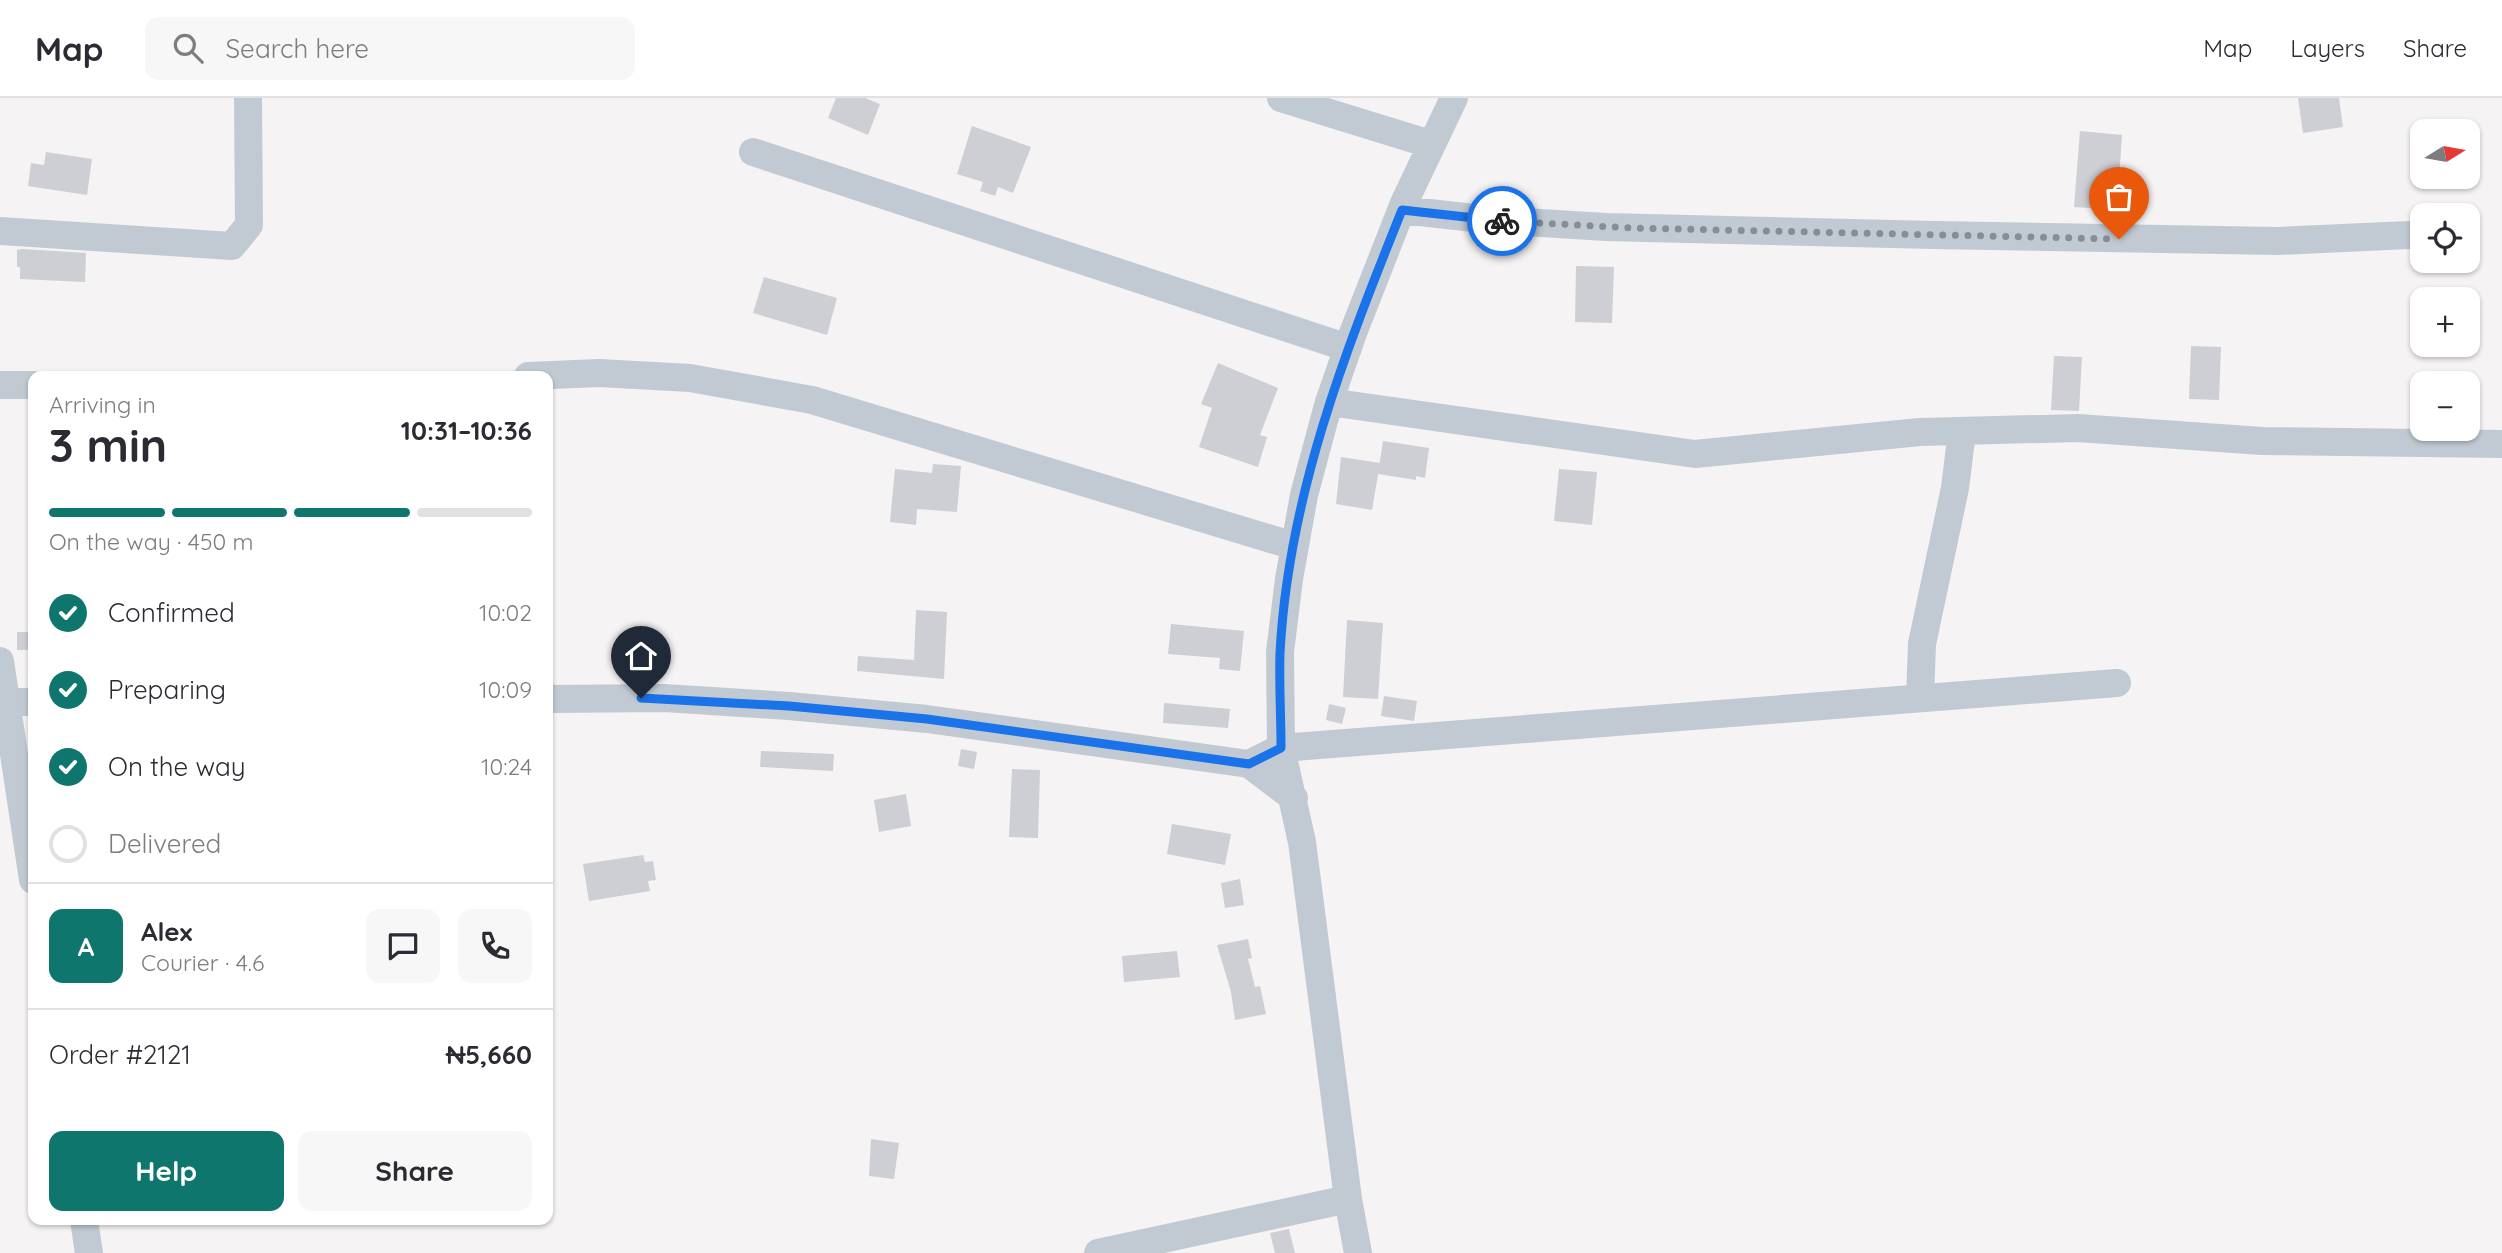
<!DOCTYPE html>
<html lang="en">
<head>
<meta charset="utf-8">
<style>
  :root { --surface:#fff; --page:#f7f7f7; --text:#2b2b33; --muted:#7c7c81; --line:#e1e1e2; --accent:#0f766e }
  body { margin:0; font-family:Quicksand,sans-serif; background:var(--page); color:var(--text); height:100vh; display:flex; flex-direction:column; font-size:26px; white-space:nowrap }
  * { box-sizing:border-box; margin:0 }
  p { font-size:23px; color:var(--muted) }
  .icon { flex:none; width:38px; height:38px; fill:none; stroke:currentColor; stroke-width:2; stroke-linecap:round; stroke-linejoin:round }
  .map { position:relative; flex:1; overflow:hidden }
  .panel { position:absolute; left:28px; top:273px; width:525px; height:854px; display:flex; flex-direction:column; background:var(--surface); border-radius:14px; box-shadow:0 2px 5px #0004 }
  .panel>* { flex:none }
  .needle { width:46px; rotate:79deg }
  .buttons { position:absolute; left:2410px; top:21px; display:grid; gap:14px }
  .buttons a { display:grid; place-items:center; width:70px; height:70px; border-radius:14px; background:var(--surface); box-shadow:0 2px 5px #0004; font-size:35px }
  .pin { position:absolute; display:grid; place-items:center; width:60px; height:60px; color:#fff; margin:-72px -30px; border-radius:50% 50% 50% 0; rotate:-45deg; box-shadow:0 0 7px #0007 }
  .pin .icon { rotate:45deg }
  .courier { position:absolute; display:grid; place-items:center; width:70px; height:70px; margin:-35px; border:5px solid #1a73e8; border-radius:50%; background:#fff; color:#222; box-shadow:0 2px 9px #0007 }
  .overview em { font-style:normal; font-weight:700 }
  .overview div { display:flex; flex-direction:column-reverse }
  .overview { display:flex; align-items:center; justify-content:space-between; height:119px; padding:0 21px }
  h1 { font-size:46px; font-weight:700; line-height:52px }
  .bar { display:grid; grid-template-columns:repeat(4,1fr); gap:10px 7px; align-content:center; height:84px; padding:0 21px }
  .bar i { height:9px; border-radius:5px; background:var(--line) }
  .bar .active { background:var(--accent) }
  .bar p { grid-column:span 4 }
  .line { display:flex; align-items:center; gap:18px; padding:0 21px; border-top:2px solid var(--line) }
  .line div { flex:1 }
  .round { display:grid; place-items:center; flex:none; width:74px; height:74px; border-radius:14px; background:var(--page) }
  ol { padding:0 21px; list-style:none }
  li { display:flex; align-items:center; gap:21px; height:77px }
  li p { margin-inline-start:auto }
  li .icon { padding:7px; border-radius:50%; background:var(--accent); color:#fff; stroke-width:4 }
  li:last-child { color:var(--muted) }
  li i { width:38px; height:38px; border:4px solid var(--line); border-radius:50% }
  .action { display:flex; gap:14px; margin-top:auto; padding:14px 21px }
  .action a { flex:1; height:80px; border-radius:14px; background:var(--accent); color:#fff; font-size:28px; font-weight:700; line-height:80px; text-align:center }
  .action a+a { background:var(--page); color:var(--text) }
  header { display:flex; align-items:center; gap:42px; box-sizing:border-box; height:98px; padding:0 35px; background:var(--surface); border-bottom:2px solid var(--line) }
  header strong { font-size:33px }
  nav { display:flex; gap:38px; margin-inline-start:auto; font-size:24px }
  .search { width:490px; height:63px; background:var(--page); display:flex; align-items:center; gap:18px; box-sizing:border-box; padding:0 24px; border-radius:14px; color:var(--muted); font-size:26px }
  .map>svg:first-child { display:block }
</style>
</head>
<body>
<header>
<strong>Map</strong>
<div class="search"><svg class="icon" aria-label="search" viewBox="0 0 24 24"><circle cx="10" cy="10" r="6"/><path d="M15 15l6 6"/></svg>Search here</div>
<nav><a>Map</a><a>Layers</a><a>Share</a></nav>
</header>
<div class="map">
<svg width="2502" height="1155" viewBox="0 0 2502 1155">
  <rect width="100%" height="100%" fill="#f5f3f3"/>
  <!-- building -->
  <path fill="#cdcfd5" d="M836 0H865L880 6 868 37 828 20Z
    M2298 0H2339L2343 29 2303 35Z
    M972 28 1031 49 1013 95 998 89 995 98 980 93 983 84 957 76Z
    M2080 33 2122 37 2117 112 2074 109Z
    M46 54 92 61 87 97 28 88 31 65 44 67Z
    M22 151 86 155 85 184 20 181V169H17V152Z
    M1576 168 1614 169 1612 225 1575 224Z
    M764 179 837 200 827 237 753 215Z
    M2191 248 2221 249 2219 302 2189 301Z
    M2054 258 2082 259 2079 313 2051 312Z
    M1218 265 1278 290 1260 337 1267 339 1258 369 1199 349 1212 310 1201 306Z
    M1383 343 1429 350 1425 380 1416 378V382L1378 376Z
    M1341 359 1380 365 1372 412 1336 406Z
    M933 366 961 368 957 414 917 411 916 427 890 424 895 371 932 375Z
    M1559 371 1597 374 1592 427 1554 423Z
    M916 512 947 514 944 581 857 573 858 558 914 562Z
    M1347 522 1383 525 1378 601 1343 599Z
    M1171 526 1244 533 1240 573 1219 571 1220 560 1168 556Z
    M17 534H33V552H17Z
    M1384 598 1417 603 1414 623 1381 618Z
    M1164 605 1230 611 1228 630 1163 625Z
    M1329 606 1346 610 1342 626 1326 622Z
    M961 651 977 654 974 671 958 668Z
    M761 653 834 656 833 673 760 669Z
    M1012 671 1040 672 1038 740 1009 739Z
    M906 696 911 728 879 734 874 702Z
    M1172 726 1231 736 1225 767 1167 756Z
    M643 757 645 764 653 763 656 782 648 783 650 793 589 803 583 766Z
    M1240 781 1244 807 1225 810 1221 785Z
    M1248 841 1252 860 1248 861 1255 889 1260 888 1266 916 1235 922 1231 894 1217 847Z
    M1177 853 1180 879 1124 884 1122 858Z
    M871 1041 899 1045 894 1081 869 1078Z
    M1289 1131 1295 1155H1275L1270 1135Z"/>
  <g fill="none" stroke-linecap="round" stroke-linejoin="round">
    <!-- minor -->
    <path stroke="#c1cad2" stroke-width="28" d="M1281 0 1430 46
      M753 54 1348 250
      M1402 112 1492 122 1606 129 1934 137 2278 143 2409 137
      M0 133 232 148 249 127 248 0
      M528 278 599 275 690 280 812 302 1294 448
      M0 287H33
      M1329 304 1695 356 1920 334 2078 330 2262 343 2502 346
      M0 563 33 782
      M1920 600 1922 546 1955 390 1962 333
      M548 601 665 600 789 608 927 621 1249 666 1294 700
      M0 604H33
      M1249 666 1281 650 2117 585
      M84 1122 89 1155
      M1098 1155 1348 1101
      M1358 1155 1348 1101 1302 744 1281 650 1280 554 1289 481 1304 397 1329 304 1353 235 1404 105 1454 0"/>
  </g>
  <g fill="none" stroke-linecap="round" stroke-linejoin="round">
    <!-- done -->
    <path stroke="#868d94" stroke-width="7" stroke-dasharray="0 12.6" d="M1502 123 1633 130 2119 141"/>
    <!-- route -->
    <path stroke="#1a73e8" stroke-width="9" d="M641 600 789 608 927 621 1249 666 1281 650C1281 618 1279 586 1280 555 1288 399 1345 254 1402 112L1502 123"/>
  </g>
</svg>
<div class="buttons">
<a><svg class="needle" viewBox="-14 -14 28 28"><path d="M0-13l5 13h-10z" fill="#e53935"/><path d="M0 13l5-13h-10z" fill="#7c7c81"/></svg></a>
<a><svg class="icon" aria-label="locate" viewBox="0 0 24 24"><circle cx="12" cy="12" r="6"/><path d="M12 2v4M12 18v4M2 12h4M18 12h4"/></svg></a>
<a>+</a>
<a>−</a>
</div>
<div class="pin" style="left:2119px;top:141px;background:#ea580c"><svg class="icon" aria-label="bag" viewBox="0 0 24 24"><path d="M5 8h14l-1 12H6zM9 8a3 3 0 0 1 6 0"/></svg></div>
<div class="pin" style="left:641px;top:600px;background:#1f2937"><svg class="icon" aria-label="home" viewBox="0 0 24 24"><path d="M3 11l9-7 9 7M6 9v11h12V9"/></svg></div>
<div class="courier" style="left:1502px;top:123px"><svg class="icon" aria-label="bike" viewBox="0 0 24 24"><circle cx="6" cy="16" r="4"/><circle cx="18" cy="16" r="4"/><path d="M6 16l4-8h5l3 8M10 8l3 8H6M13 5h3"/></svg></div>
<section class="panel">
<div class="overview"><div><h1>3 min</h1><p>Arriving in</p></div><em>10:31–10:36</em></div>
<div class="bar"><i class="active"></i><i class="active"></i><i class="active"></i><i></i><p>On the way · 450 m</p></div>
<ol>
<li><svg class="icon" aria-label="check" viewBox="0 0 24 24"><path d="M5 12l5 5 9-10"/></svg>Confirmed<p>10:02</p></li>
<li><svg class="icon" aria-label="check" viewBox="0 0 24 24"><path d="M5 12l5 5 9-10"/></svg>Preparing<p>10:09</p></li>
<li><svg class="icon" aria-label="check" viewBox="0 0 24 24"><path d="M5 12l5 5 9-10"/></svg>On the way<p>10:24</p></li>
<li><i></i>Delivered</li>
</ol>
<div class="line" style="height:126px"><b class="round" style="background:var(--accent);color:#fff">A</b><div><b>Alex</b><p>Courier · 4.6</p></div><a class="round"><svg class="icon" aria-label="chat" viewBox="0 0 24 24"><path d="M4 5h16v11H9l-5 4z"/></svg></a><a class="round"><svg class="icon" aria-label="phone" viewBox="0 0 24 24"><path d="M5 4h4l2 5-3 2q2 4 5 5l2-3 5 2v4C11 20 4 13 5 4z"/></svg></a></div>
<div class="line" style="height:91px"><div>Order #2121</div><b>₦5,660</b></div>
<div class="action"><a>Help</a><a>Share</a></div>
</section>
</div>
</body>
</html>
